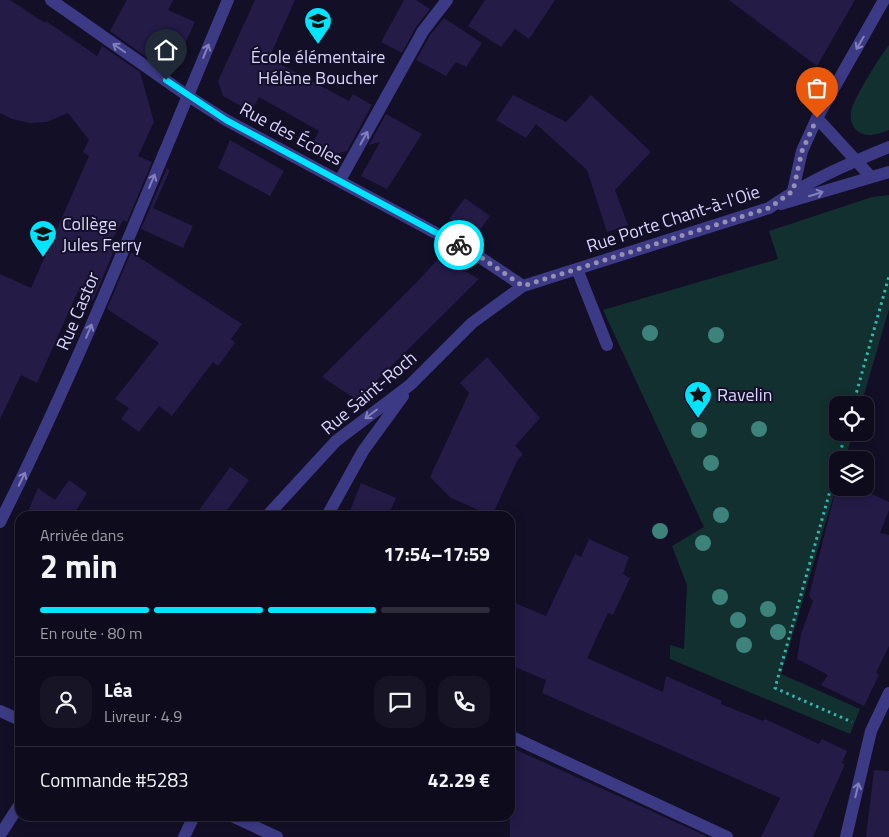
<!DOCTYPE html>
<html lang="fr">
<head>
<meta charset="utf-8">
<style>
  :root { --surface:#0e0b1c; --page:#171425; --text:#f1f3f6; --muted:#9b9ba3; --line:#2e2b3b; --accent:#00e5ff }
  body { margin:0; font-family:"Titillium Web",sans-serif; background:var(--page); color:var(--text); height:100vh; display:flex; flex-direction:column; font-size:19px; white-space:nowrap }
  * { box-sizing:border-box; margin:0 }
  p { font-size:16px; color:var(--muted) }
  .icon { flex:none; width:28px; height:28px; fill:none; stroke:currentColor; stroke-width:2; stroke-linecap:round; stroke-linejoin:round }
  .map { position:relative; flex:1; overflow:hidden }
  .details { position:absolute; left:15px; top:511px; width:500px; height:310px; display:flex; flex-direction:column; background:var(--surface); border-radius:15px; box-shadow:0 2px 12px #0003,0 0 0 1px var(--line) }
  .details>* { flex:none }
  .controls { position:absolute; left:829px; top:396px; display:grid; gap:10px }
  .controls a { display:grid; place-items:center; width:45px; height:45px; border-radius:10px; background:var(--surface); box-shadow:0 2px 12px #0003,0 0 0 1px var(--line); font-size:25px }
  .pin { position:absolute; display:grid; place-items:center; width:42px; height:42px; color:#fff; margin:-51px -21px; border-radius:50% 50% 50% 0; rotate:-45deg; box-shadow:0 0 5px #0007 }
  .pin .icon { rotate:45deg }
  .courier { position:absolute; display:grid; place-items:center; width:50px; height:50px; margin:-25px; border:4px solid #00e5ff; border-radius:50%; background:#fff; color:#222; box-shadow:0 1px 6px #0007 }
  .overview em { font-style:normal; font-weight:700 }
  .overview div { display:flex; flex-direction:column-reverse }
  .overview { display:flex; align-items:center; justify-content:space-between; height:85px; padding:0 25px }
  h1 { font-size:32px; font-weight:700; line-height:38px }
  .bar { display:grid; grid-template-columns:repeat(4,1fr); gap:8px 5px; align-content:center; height:60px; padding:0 25px }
  .bar i { height:6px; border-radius:4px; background:var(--line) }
  .bar .selected { background:var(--accent) }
  .bar p { grid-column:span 4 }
  .line { display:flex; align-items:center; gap:12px; padding:0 25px; border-top:1px solid var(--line) }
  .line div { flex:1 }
  .round { display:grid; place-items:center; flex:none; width:52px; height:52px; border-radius:15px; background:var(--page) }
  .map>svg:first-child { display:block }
</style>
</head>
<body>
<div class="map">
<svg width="889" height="837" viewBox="0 0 889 837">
  <rect width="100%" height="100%" fill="#130f26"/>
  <!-- green -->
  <path fill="#12302f" d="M889 45V130C879 134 869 138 859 132 851 127 849 117 852 108 856 95 880 56 889 45Z
    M889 195V309L861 405H838V432L853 433 845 460H838L837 484 781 674 860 709 850 734 670 659V645L684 649 687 585 672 546 704 527 603 310 778 259 769 231 872 197Z"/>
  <!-- building -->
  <path fill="#241b47" d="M0 0H10L45 23 46 21 97 56 102 46 140 72 154 122 138 156 152 162 127 222 123 220 112 240 117 243 93 301 78 291 37 383 21 375 0 419V274L31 288 89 156 83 152 89 140 68 113 47 122 30 123 12 119 0 113Z
    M127 0H173L168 10 195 22 179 57 152 61 110 31Z
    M255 0H295L269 58 349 101 353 94 372 105 347 151 330 156 311 145 319 131 259 97 251 112 223 96 218 81Z
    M404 0H416L430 9 416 27 402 53 381 42Z
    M485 0H555L529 39 515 29 501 47 468 26Z
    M729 0H855L817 66Z
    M444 18 482 43 466 67 456 62 446 76 416 60 430 35Z
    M513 95 566 122 591 95 651 152 615 190 628 225 607 232 587 170 536 124 526 138 496 120Z
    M386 114 422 134 387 189 361 176 380 142 369 145Z
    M230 140 284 171 270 196 218 168Z
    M167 168 170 170 153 208 193 226 183 248 141 229Z
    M465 198 490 216 478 233 449 219Z
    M131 252 242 324 231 339 235 343 218 366 213 362 172 416 159 406 139 432 121 419 129 408 115 399 159 343 107 309Z
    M440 257 479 279 357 400 322 377 416 283Z
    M487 357 540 418 515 446 523 454 517 461 492 516 451 498 430 477 469 393 460 383Z
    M230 467 249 480 223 516H195Z
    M69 480 87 493 74 514 77 516H26L38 488 55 500Z
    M838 481V488H859L889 502V510L880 533 889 535V646L876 673 879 675 864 706 821 685 828 675 797 659 801 634 813 601 809 596Z
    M361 483 396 498 388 516H348Z
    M589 539 629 557 623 574 630 578 613 615 608 613 587 658 663 692 666 676 722 701 721 704 763 721 765 719 819 744 822 739 847 751 842 763 845 764 813 837H761L780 798 542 693 546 680 510 665V601L546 616 575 554 581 557Z
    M510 747 634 803 708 837H510Z
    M874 770 889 771V837H866Z"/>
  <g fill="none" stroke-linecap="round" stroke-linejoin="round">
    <!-- path -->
    <path stroke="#2fb8b0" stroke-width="3" stroke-dasharray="2.5 4" stroke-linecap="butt" d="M853 405 889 276
      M838 460 846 432
      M838 462 775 688 852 722"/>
    <!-- minor -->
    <path stroke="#3d3a85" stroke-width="12" d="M51 0 188 96 226 120 475 254 523 286
      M817 118 871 177
      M340 180 423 31 447 0
      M793 191 802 151 817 118 884 0
      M781 204 889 172
      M577 269 607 345
      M267 516 336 441 410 385 472 323 523 286 769 208C806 182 847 164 889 147
      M327 516 363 451 403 396
      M0 522C85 352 154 175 228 0
      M0 711 20 720
      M510 736 727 837
      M232 816 277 837
      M0 835 20 804
      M184 837 194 816
      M846 837 871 731 889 693"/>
  </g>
  <!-- trees -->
  <g fill="#3d827b">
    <circle cx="650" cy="333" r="8"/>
    <circle cx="716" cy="335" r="8"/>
    <circle cx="759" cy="429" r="8"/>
    <circle cx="699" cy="430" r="8"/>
    <circle cx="711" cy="463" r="8"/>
    <circle cx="721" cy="515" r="8"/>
    <circle cx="660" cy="531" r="8"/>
    <circle cx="703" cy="543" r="8"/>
    <circle cx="720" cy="597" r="8"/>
    <circle cx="768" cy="609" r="8"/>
    <circle cx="738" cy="620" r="8"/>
    <circle cx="778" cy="632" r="8"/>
    <circle cx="744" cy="645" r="8"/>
  </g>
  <!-- one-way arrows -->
  <defs><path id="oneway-shaft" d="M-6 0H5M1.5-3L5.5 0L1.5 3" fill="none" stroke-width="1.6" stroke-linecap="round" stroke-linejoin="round" transform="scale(1.25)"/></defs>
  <g stroke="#837fbc">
    <use href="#oneway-shaft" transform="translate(860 43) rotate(120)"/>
    <use href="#oneway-shaft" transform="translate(119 48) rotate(-145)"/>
    <use href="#oneway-shaft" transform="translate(206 51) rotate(-68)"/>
    <use href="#oneway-shaft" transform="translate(364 138) rotate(-61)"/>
    <use href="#oneway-shaft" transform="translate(152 181) rotate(-67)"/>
    <use href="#oneway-shaft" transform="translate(816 194) rotate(-17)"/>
    <use href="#oneway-shaft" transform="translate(89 331) rotate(-67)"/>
    <use href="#oneway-shaft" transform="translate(371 414) rotate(143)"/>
    <use href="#oneway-shaft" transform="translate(22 479) rotate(-64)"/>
    <use href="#oneway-shaft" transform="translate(857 790) rotate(-77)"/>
  </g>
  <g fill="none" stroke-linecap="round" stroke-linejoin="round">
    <!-- done -->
    <path stroke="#948fb3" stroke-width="5" stroke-dasharray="0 9" d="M459 245 476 254 523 286 769 208 793 191 802 151 817 118"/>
    <!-- route -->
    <path stroke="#00e5ff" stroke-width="6" d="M166 80 226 120 459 245"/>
  </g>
  <!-- icons -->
  <defs>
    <symbol id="school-pin" viewBox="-11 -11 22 30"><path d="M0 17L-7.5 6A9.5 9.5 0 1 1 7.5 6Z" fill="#00e5ff" stroke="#130f26"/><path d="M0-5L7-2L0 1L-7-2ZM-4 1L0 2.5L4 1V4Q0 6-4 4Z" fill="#111"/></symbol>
    <symbol id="sight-pin" viewBox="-11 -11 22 30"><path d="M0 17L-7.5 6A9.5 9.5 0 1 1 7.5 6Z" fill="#00e5ff" stroke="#130f26"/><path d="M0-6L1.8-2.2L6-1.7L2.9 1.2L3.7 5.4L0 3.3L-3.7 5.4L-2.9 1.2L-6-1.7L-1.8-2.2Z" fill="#111"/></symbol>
  </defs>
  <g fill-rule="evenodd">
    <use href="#school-pin" x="302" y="5" width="32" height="43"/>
    <use href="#school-pin" x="27" y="218" width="32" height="43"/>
    <use href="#sight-pin" x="682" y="379" width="32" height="43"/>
  </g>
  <g text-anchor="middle" stroke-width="4" stroke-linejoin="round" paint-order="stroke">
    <!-- poi labels -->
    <g font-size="18" fill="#d9d4ff" stroke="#130f26" text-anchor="start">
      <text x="318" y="63" text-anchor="middle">École élémentaire<tspan x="318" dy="21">Hélène Boucher</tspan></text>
      <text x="62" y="230">Collège<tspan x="62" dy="21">Jules Ferry</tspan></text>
      <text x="717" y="401">Ravelin</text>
    </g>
    <!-- street labels -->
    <g font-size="18" fill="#d9d4ff" stroke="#130f26">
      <text transform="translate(291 134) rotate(28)" y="6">Rue des Écoles</text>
      <text transform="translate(673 219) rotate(-18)" y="6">Rue Porte Chant-à-l'Oie</text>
      <text transform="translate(78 311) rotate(-67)" y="6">Rue Castor</text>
      <text transform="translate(369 393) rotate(-40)" y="6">Rue Saint-Roch</text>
    </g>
  </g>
</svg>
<div class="controls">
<a><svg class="icon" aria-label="locate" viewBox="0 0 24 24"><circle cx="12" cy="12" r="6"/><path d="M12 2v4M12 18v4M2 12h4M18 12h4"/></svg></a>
<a><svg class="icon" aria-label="layers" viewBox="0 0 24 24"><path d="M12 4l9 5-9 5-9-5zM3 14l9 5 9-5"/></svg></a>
</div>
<div class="pin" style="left:817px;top:118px;background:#ea580c"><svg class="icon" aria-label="bag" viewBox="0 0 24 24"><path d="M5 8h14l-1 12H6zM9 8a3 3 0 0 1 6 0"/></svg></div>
<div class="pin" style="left:166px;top:80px;background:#1f2937"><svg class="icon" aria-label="home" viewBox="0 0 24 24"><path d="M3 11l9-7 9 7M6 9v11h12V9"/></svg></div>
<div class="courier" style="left:459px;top:245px"><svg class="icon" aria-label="bike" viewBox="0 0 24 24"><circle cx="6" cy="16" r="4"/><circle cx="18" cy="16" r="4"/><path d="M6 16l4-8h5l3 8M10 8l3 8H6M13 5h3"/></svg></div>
<section class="details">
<div class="overview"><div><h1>2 min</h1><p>Arrivée dans</p></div><em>17:54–17:59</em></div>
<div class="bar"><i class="selected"></i><i class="selected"></i><i class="selected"></i><i></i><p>En route · 80 m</p></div>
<div class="line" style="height:90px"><a class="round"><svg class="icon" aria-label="person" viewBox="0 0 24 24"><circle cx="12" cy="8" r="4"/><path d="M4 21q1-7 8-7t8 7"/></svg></a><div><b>Léa</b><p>Livreur · 4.9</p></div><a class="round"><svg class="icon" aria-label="chat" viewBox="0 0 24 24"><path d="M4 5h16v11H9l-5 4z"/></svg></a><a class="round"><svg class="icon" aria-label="phone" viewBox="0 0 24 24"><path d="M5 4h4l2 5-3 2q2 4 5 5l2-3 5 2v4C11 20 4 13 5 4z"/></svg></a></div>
<div class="line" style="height:65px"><div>Commande #5283</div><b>42.29 €</b></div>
</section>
</div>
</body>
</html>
